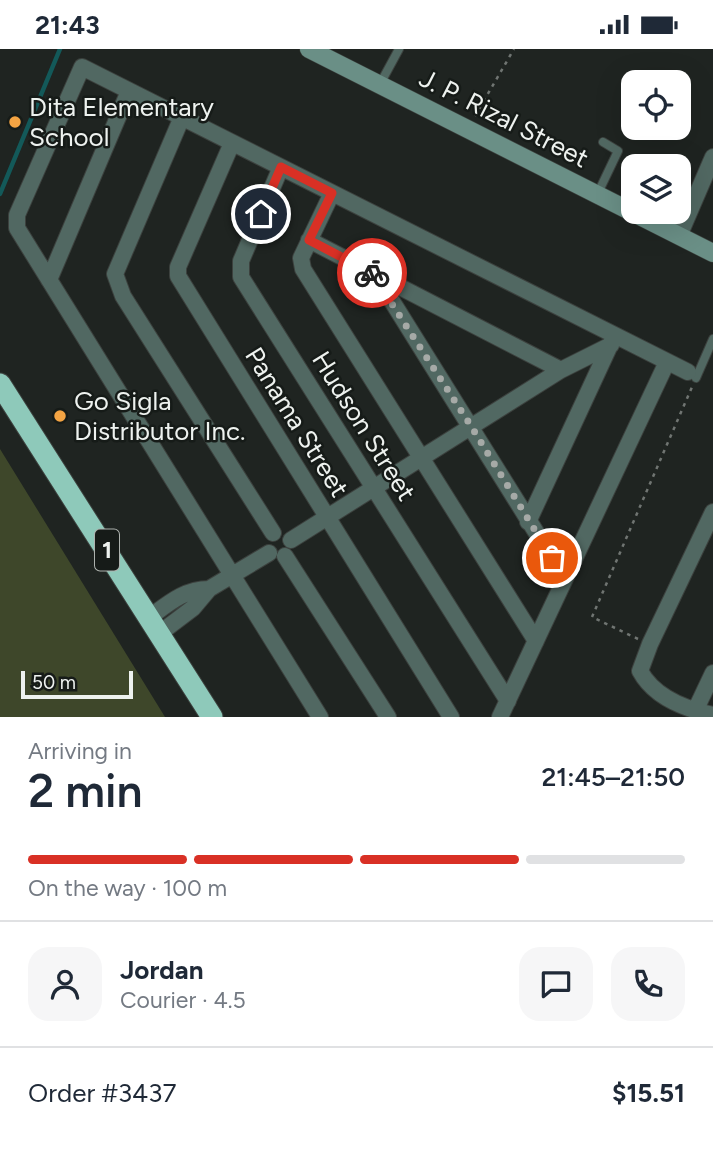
<!DOCTYPE html>
<html lang="en">
<head>
<meta charset="utf-8">
<style>
  :root { --surface:#fff; --page:#f6f6f7; --text:#1f2937; --muted:#747a83; --line:#e0e1e3; --accent:#d93025 }
  body { margin:0; font-family:Figtree,sans-serif; background:var(--page); color:var(--text); height:100vh; display:flex; flex-direction:column; font-size:26px; white-space:nowrap }
  * { box-sizing:border-box; margin:0 }
  p { font-size:23px; color:var(--muted) }
  .icon { flex:none; width:38px; height:38px; fill:none; stroke:currentColor; stroke-width:2; stroke-linecap:round; stroke-linejoin:round }
  .map { position:relative; height:668px; overflow:hidden }
  .details { display:flex; flex-direction:column; background:var(--surface); flex:1 }
  .details>* { flex:none }
  .fabs { position:absolute; left:621px; top:21px; display:grid; gap:14px }
  .fabs a { display:grid; place-items:center; width:70px; height:70px; border-radius:14px; background:var(--surface); box-shadow:0 7px 28px #0002; font-size:35px }
  .scale { position:absolute; left:21px; bottom:18px; width:112px; box-sizing:border-box; padding-left:7px; border:4px solid #eef2ef; border-top:0; font-size:19px; line-height:24px; white-space:nowrap; color:#eef2ef; -webkit-text-stroke:5px #161b18; paint-order:stroke }
  .pin { position:absolute; display:grid; place-items:center; width:60px; height:60px; color:#fff; margin:-30px; border:4px solid #fff; border-radius:50%; box-shadow:0 2px 7px #0007 }
  .courier { position:absolute; display:grid; place-items:center; width:70px; height:70px; margin:-35px; border:5px solid #d93025; border-radius:50%; background:#fff; color:#222; box-shadow:0 2px 9px #0007 }
  .head em { font-style:normal; font-weight:600 }
  .head div { display:flex; flex-direction:column-reverse }
  .head { display:flex; align-items:center; justify-content:space-between; height:119px; padding:0 28px }
  h1 { font-size:46px; font-weight:600; line-height:52px }
  .bar { display:grid; grid-template-columns:repeat(4,1fr); gap:10px 7px; align-content:center; height:84px; padding:0 28px }
  .bar i { height:9px; border-radius:5px; background:var(--line) }
  .bar .selected { background:var(--accent) }
  .bar p { grid-column:span 4 }
  .line { display:flex; align-items:center; gap:18px; padding:0 28px; border-top:2px solid var(--line) }
  .line div { flex:1 }
  .round { display:grid; place-items:center; flex:none; width:74px; height:74px; border-radius:21px; background:var(--page) }
  .status { display:flex; justify-content:space-between; align-items:center; height:49px; padding:0 35px; background:var(--surface); direction:ltr }
  .status svg { height:19px; fill:currentColor }
  .map>svg:first-child { display:block }
</style>
</head>
<body>
<div class="status"><b>21:43</b><svg viewBox="0 0 49 12"><path d="M0 12V9h3v3zM5 12V6h3v6zM10 12V3h3v9zM15 12V0h3v12zM26 1h20v11H26zM47 4h2v5h-2z"/></svg></div>
<div class="map">
<svg width="713" height="668" viewBox="0 0 713 668">
  <rect width="100%" height="100%" fill="#1f2421"/>
  <!-- green -->
  <path fill="#3e472a" d="M0 400 165 668H0Z"/>
  <g fill="none" stroke-linecap="round" stroke-linejoin="round">
    <!-- stream -->
    <path stroke="#135959" stroke-width="4.5" d="M0 145 60 0"/>
    <defs>
      <path id="lane" d="M380 35 399 0
        M597 146 618 102 603 93
        M696 329 713 290"/>
      <path id="street" d="M182 68 115 225 123 247 273 484
        M232 94 178 218V227L451 668
        M281 118 241 212V228L508 652
        M332 144 301 209 303 220 536 592
        M679 187 713 108
        M309 191 561 321
        M375 225 564 528
        M49 231 129 42
        M713 463 650 595 640 622C654 648 685 660 713 666
        M528 473 611 294
        M291 491 561 321 611 296
        M285 507 388 668
        M150 568C169 554 185 540 209 540
        M160 584 193 559 209 540 269 504
        M695 662 713 624
        M320 668 17 179V166L82 18 688 323
        M500 668 667 313"/>
      <path id="secondary" d="M309 0 713 204"/>
      <path id="highway" d="M0 335 212 668"/>
    </defs>
    <!-- lane casing -->
    <use href="#lane" stroke="#3c413e" stroke-width="10"/>
    <!-- street casing -->
    <use href="#street" stroke="#3c413e" stroke-width="18"/>
    <!-- secondary casing -->
    <use href="#secondary" stroke="#3c413e" stroke-width="19"/>
    <!-- highway casing -->
    <use href="#highway" stroke="#3c413e" stroke-width="23"/>
    <!-- path -->
    <path stroke="#707572" stroke-width="2.5" stroke-dasharray="3.5 5" stroke-linecap="butt" d="M475 67 514 0
      M638 590 592 568 692 338"/>
    <!-- lane -->
    <use href="#lane" stroke="#516862" stroke-width="8"/>
    <!-- street -->
    <use href="#street" stroke="#516862" stroke-width="16"/>
    <!-- secondary -->
    <use href="#secondary" stroke="#6a8f86" stroke-width="18"/>
    <!-- highway -->
    <use href="#highway" stroke="#8ec9ba" stroke-width="21"/>
  </g>
  <g fill="none" stroke-linecap="round" stroke-linejoin="round">
    <!-- done -->
    <path stroke="#a6aaa7" stroke-width="7" stroke-dasharray="0 12.6" d="M372 224 471 377 552 509"/>
    <!-- route -->
    <path stroke="#d93025" stroke-width="9" d="M261 165 281 118 332 144 309 191 372 224"/>
  </g>
  <!-- markers -->
  <g fill="#f4a443" stroke="#161b18" stroke-width="2.5">
    <circle cx="15" cy="73" r="7"/>
    <circle cx="60" cy="367" r="7"/>
  </g>
  <g text-anchor="middle" stroke-width="5" stroke-linejoin="round" paint-order="stroke">
    <!-- shield labels -->
    <rect fill="#161b18" stroke="#adb2ae" stroke-width="2" x="95" y="480.5" width="24" height="41" rx="5"/>
    <g font-size="24" font-weight="bold" fill="#eef2ef">
      <text x="107" y="509">1</text>
    </g>
    <!-- poi labels -->
    <g font-size="26" fill="#eef2ef" stroke="#161b18" text-anchor="start">
      <text x="29" y="67">Dita Elementary<tspan x="29" dy="30">School</tspan></text>
      <text x="74" y="361">Go Sigla<tspan x="74" dy="30">Distributor Inc.</tspan></text>
    </g>
    <!-- street labels -->
    <g font-size="26" fill="#eef2ef" stroke="#161b18">
      <text transform="translate(504 69) rotate(27)" y="9">J. P. Rizal Street</text>
      <text transform="translate(297 373) rotate(58)" y="9">Panama Street</text>
      <text transform="translate(364 377) rotate(58)" y="9">Hudson Street</text>
    </g>
  </g>
</svg>
<div class="fabs">
<a><svg class="icon" aria-label="locate" viewBox="0 0 24 24"><circle cx="12" cy="12" r="6"/><path d="M12 2v4M12 18v4M2 12h4M18 12h4"/></svg></a>
<a><svg class="icon" aria-label="layers" viewBox="0 0 24 24"><path d="M12 4l9 5-9 5-9-5zM3 14l9 5 9-5"/></svg></a>
</div>
<div class="scale">50 m</div>
<div class="pin" style="left:552px;top:509px;background:#ea580c"><svg class="icon" aria-label="bag" viewBox="0 0 24 24"><path d="M5 8h14l-1 12H6zM9 8a3 3 0 0 1 6 0"/></svg></div>
<div class="pin" style="left:261px;top:165px;background:#1f2937"><svg class="icon" aria-label="home" viewBox="0 0 24 24"><path d="M3 11l9-7 9 7M6 9v11h12V9"/></svg></div>
<div class="courier" style="left:372px;top:224px"><svg class="icon" aria-label="bike" viewBox="0 0 24 24"><circle cx="6" cy="16" r="4"/><circle cx="18" cy="16" r="4"/><path d="M6 16l4-8h5l3 8M10 8l3 8H6M13 5h3"/></svg></div>
</div>
<section class="details">
<div class="head"><div><h1>2 min</h1><p>Arriving in</p></div><em>21:45–21:50</em></div>
<div class="bar"><i class="selected"></i><i class="selected"></i><i class="selected"></i><i></i><p>On the way · 100 m</p></div>
<div class="line" style="height:126px"><a class="round"><svg class="icon" aria-label="person" viewBox="0 0 24 24"><circle cx="12" cy="8" r="4"/><path d="M4 21q1-7 8-7t8 7"/></svg></a><div><b>Jordan</b><p>Courier · 4.5</p></div><a class="round"><svg class="icon" aria-label="chat" viewBox="0 0 24 24"><path d="M4 5h16v11H9l-5 4z"/></svg></a><a class="round"><svg class="icon" aria-label="phone" viewBox="0 0 24 24"><path d="M5 4h4l2 5-3 2q2 4 5 5l2-3 5 2v4C11 20 4 13 5 4z"/></svg></a></div>
<div class="line" style="height:91px"><div>Order #3437</div><b>$15.51</b></div>
</section>
</body>
</html>
